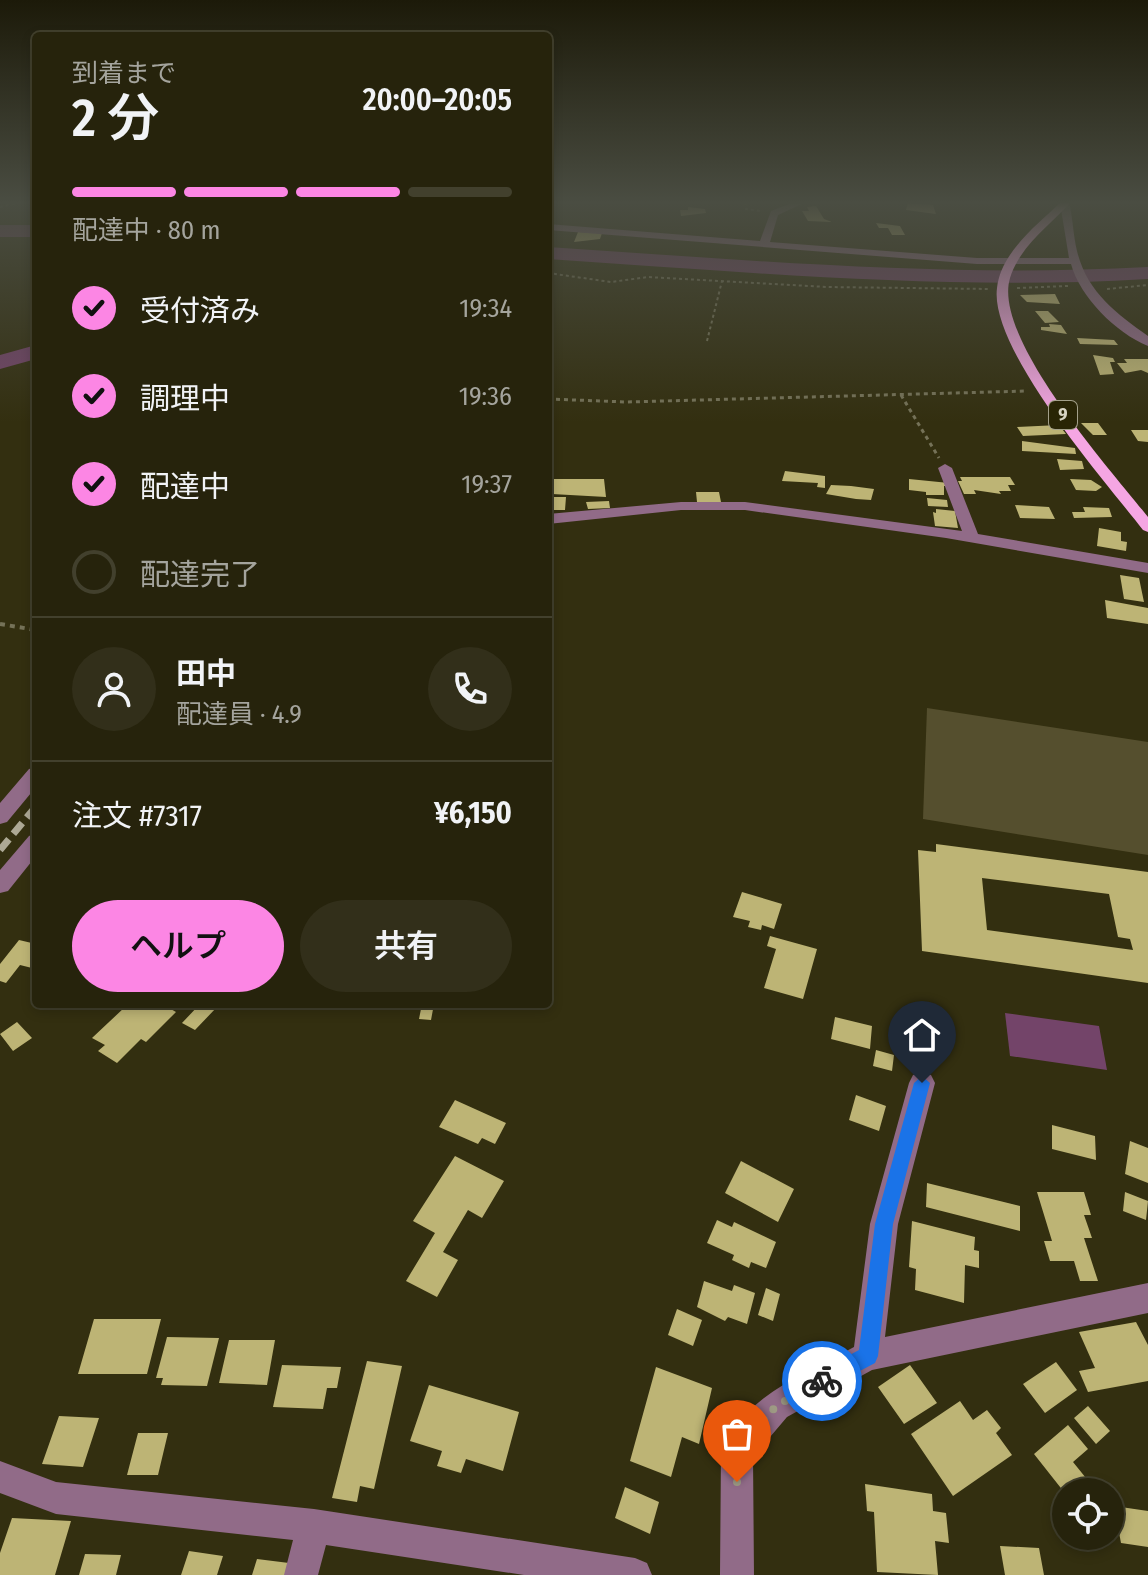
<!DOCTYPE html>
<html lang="ja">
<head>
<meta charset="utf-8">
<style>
  :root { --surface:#26230c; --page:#322f1a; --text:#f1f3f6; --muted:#a4a49d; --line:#42402d; --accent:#fc86e4 }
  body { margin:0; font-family:"Fira Sans Condensed","Noto Sans JP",sans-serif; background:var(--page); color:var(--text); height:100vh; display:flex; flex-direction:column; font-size:30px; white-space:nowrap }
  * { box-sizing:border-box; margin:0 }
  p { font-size:26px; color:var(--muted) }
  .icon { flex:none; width:44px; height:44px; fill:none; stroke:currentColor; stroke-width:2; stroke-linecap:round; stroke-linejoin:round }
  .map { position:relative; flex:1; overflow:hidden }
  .drawer { position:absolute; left:32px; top:32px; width:520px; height:976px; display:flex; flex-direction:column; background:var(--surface); border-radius:8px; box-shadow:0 4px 12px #0003,0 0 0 2px var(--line) }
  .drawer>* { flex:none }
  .fabs { position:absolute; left:1052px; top:1478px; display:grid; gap:16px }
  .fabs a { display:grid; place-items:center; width:72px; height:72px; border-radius:50%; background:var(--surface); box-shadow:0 4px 12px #0003,0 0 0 2px var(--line); font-size:40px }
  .pin { position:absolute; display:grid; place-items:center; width:68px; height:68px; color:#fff; margin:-82px -34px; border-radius:50% 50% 50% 0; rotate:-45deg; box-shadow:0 0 8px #0007 }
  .pin .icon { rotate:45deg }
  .courier { position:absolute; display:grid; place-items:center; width:80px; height:80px; margin:-40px; border:6px solid #1a73e8; border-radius:50%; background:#fff; color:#222; box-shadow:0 2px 10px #0007 }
  .overview em { font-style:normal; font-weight:600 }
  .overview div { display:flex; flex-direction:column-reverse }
  .overview { display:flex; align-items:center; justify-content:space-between; height:136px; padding:0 40px }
  h1 { font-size:52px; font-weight:600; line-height:60px }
  .bar { display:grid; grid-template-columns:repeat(4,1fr); gap:12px 8px; align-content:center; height:96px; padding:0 40px }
  .bar i { height:10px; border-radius:6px; background:var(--line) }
  .bar .active { background:var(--accent) }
  .bar p { grid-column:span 4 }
  .line { display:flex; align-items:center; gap:20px; padding:0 40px; border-top:2px solid var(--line) }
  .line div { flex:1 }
  .round { display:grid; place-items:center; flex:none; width:84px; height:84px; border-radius:42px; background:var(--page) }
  ol { padding:0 40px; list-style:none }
  li { display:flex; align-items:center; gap:24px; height:88px }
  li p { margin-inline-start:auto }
  li .icon { padding:8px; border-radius:50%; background:var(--accent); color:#111; stroke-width:4 }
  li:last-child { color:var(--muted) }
  li i { width:44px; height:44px; border:4px solid var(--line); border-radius:50% }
  .cta { display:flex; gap:16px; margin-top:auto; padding:16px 40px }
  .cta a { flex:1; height:92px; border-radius:48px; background:var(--accent); color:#111; font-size:32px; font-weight:600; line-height:92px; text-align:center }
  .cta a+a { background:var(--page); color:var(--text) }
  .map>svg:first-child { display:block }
</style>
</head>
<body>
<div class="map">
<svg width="1148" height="1575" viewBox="0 0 1148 1575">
  <rect width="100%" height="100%" fill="#332f10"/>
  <!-- green -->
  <path fill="#554f2e" d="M927 708 1148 742V855L923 819Z"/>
  <!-- water -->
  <path fill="#734469" d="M1005 1013 1099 1026 1107 1070 1010 1056Z"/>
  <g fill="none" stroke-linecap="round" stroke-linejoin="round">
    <!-- river -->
    <path fill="#734469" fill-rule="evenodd" d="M0 225H36V237H0Z
      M548 247C748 260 947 278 1148 267V279C947 291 748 272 548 259Z
      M36 345V359L0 369V355Z"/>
  </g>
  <!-- building -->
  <path fill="#bdb475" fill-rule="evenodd" d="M908 203 933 205 936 214 906 210Z
    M816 206 824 219 832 222 808 221 802 211H809L807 207Z
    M688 207 705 209 706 213 681 216 680 210H688Z
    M876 223 900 226 905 235H892L888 228H879Z
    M578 232 602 233 600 239 574 242Z
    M1055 294 1060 304 1027 302 1020 295Z
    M1035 311H1048L1059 322 1045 323Z
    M1049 324 1061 325 1067 334 1041 330V327H1050Z
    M1077 338 1114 340 1118 345 1080 344Z
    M1093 355 1113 358 1115 362H1110L1114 374 1100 375Z
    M1124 359H1148V373L1141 370 1125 373 1117 363H1127Z
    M1081 423H1098L1107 435H1093Z
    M1059 425 1066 434 1023 436 1017 427Z
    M1131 430H1148V442L1138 441Z
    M1022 441 1075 448 1076 454 1022 451Z
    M1057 459 1082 461 1084 469 1060 470Z
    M785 471 825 476V488L817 487 818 483 782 481Z
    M960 477H1010L1015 485H1008L1011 491H999L1001 494 974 490 976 494H964L958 481H962Z
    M551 479H604L606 497 552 494Z
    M909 479 949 483V486H944V495H926V492L909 490Z
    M1070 479 1091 480 1102 487 1096 491 1076 490Z
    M831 485 851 486 874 489 871 500 856 499 826 494Z
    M696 492H719L721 502H697Z
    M549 497H566L565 510H549Z
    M927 498 947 500 948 507 928 506Z
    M609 501 610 508 588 509 586 502Z
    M1015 505 1049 507 1055 519 1020 518Z
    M1083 507 1109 508 1112 517 1074 518 1072 512H1085Z
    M936 509 955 511 958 528 935 526 933 512 936 513Z
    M1099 528 1121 532V541L1127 542 1126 551 1097 546Z
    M1120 575 1139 578 1144 602 1124 599Z
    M1105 600 1148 608V624L1107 618Z
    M936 844 1148 872V983L922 951 918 850 936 852ZM982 878 1109 894 1118 937 1130 939 1133 950 987 930Z
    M742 892 782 904 774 929 762 925 761 930 748 927 750 921 733 917Z
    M770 936 817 949 803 999 764 988 776 949 767 946Z
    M19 940 36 944V969L20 965 6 983 0 981V964Z
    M135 1004H162L176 1012 146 1042 141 1039 117 1063 98 1051 105 1045 92 1038 125 1007 129 1009Z
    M200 1004 217 1007 195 1030 182 1023Z
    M422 1004H434L431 1020 419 1019Z
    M835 1017 872 1026 870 1049 831 1039Z
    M17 1022 32 1038 13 1051 0 1034Z
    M876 1050 894 1055 892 1071 873 1066Z
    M856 1095 886 1106 879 1131 849 1120Z
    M455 1100 506 1123 495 1144 482 1138 478 1144 439 1127Z
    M1052 1125 1095 1136 1096 1160 1052 1149Z
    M1130 1141 1148 1148V1183L1125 1174Z
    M455 1156 504 1181 482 1218 468 1210 443 1252 458 1260 437 1297 406 1281 435 1233 413 1221Z
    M741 1161 794 1189 778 1222 725 1193Z
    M927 1183 1020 1206V1231L926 1207Z
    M1037 1192H1084L1091 1215H1084L1092 1238H1084L1098 1281H1080L1074 1261H1050L1044 1241H1052Z
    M1125 1192 1148 1201 1146 1220 1123 1211Z
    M717 1220 732 1227 734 1222 776 1242 766 1268 751 1262 749 1268 732 1260 734 1255 707 1243Z
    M912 1221 975 1237 974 1250 979 1251V1268L965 1265 964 1303 915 1290 916 1269 909 1267Z
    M704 1281 732 1291 734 1285 755 1293 747 1324 728 1317 725 1321 697 1307Z
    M766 1288 780 1294 773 1321 758 1315Z
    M677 1309 702 1320 693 1346 668 1335Z
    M94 1319H161L147 1374H78Z
    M1136 1322 1148 1345V1381L1088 1392 1079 1371 1095 1368 1079 1332Z
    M167 1337 219 1338 207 1386 161 1385 163 1378H156Z
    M229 1340H275L267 1385 219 1383Z
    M367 1361 402 1366 374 1489 360 1486 357 1502 332 1498Z
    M1056 1362 1077 1390 1045 1413 1023 1384Z
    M282 1365 341 1367 337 1388H327L323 1409 273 1407Z
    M910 1365 937 1403 904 1424 878 1387Z
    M656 1367 712 1388 699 1444 682 1437 671 1477 630 1461Z
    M429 1385 519 1412 503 1471 466 1459 461 1473 437 1466 442 1451 410 1441Z
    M960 1401 973 1420 987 1410 1001 1428 996 1433 1012 1455 953 1496 911 1434Z
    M1088 1406 1110 1431 1096 1444 1074 1418Z
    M59 1416 99 1418 83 1467 42 1464Z
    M1068 1425 1088 1449 1073 1462 1090 1483 1081 1492H1064L1034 1454Z
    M138 1433H168L158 1475H127Z
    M865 1484 932 1494 933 1511 946 1513 949 1543 935 1541 938 1575 877 1572 874 1512 867 1511Z
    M625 1487 659 1502 650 1534 615 1518Z
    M1114 1506 1148 1511V1547L1121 1543Z
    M12 1518 71 1521 55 1575H0V1553Z
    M1000 1546 1039 1548 1044 1575H1005Z
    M189 1551 223 1556 217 1575H181Z
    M85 1554 121 1555 116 1575H79Z
    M257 1559 289 1563 286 1575H252Z"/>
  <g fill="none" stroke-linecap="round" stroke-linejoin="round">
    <!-- path-far2 -->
    <path stroke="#757258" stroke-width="2" stroke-dasharray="3 3" stroke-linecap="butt" d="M745 202 746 209 760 211
      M0 207 22 202
      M548 273 611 282 648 277 827 287 989 289
      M1017 288 1068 286
      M1107 289 1148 285
      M707 341 722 281"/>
    <!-- path-far1 -->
    <path stroke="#757258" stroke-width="3" stroke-dasharray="4 4" stroke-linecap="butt" d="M901 395 939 458
      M548 399 627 402 1027 391"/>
    <!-- path -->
    <path stroke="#757258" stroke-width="4" stroke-dasharray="5 5" stroke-linecap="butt" d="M0 624 36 630"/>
    <!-- minor -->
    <path fill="#916b88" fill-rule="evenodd" d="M794 202H806L778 215 770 242 977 258H1069L1060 203 1069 202C1073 218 1073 235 1077 251 1087 292 1116 313 1148 336V346C1116 333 1080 297 1071 264H977L548 230V224L760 241 771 211Z
      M945 464 952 468 978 534 1148 563V573L946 538 745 510H681L548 524V514L681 502H745L962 531 938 468Z
      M36 767V787L7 822 0 824V803L29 769Z
      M36 833V856L8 891 0 893V870L29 836Z
      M922 1072 931 1075 935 1083 898 1224 885 1337 1148 1283V1313L872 1370 787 1417 753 1457 754 1575H720L721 1451C744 1396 806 1373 854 1347L870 1224 909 1083 913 1075Z
      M0 1461 56 1482 314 1509 635 1558 647 1563 652 1575H524L326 1545 318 1575H284L293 1540 56 1514 0 1493Z"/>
    <!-- major -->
    <path fill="#f5a6e3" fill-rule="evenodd" d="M1061 202H1071C1049 226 1020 246 1010 278 992 338 1111 470 1148 517V532L1143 530C1105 481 989 349 997 288 1001 252 1037 225 1061 202Z"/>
    <!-- rail-far1 -->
    <path stroke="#ada995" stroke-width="5" stroke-dasharray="11 5" stroke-linecap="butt" d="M32 812 36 807"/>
    <!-- rail -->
    <path stroke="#ada995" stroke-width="7" stroke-dasharray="14 7" stroke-linecap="butt" d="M0 850 33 810"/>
  </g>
  <!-- sky -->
  <linearGradient id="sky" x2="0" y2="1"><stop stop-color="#1c1a09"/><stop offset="0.48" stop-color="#4a4d42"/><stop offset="1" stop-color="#4a4d42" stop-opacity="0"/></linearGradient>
  <rect width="1148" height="422" fill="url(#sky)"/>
  <!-- route -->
  <path fill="#1a73e8" d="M922 1076 930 1083 893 1224 878 1356 875 1363 822 1391 814 1388 812 1381 814 1374 859 1350 875 1224 914 1083Z"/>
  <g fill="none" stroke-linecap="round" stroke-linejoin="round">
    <!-- done -->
    <path stroke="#9e9a84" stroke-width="8" stroke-dasharray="0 14.4" d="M737 1482V1451L776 1406 822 1381"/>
  </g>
  <g text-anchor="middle" stroke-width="8" stroke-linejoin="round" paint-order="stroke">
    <!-- shield labels -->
    <rect fill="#292505" stroke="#a3a08a" stroke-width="2" x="1049" y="401" width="28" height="28" rx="6"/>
    <g font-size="18" font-weight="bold" fill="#d7d4c3">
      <text x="1063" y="421">9</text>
    </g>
  </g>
</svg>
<div class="fabs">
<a><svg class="icon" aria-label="locate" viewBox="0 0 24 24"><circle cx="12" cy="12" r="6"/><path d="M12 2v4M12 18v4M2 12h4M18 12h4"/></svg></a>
</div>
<div class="pin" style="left:737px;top:1482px;background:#ea580c"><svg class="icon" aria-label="bag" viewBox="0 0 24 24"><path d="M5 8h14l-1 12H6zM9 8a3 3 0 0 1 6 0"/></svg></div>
<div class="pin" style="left:922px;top:1083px;background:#1f2937"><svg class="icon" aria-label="home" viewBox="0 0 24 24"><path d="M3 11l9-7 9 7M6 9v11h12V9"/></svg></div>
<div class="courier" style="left:822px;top:1381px"><svg class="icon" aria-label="bike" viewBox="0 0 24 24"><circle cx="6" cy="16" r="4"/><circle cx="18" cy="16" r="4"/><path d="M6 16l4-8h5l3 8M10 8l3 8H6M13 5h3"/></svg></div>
<section class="drawer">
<div class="overview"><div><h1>2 分</h1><p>到着まで</p></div><em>20:00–20:05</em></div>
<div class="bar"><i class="active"></i><i class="active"></i><i class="active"></i><i></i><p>配達中 · 80 m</p></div>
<ol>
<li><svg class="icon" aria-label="check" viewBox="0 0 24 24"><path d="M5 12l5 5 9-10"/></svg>受付済み<p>19:34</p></li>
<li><svg class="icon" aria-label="check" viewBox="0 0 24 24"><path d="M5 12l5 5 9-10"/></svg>調理中<p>19:36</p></li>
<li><svg class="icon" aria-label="check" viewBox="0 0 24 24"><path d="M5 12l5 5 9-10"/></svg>配達中<p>19:37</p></li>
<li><i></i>配達完了</li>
</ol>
<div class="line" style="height:144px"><a class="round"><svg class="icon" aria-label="person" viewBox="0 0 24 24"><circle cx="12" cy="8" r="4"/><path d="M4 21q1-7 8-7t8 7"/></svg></a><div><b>田中</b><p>配達員 · 4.9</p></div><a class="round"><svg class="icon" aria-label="phone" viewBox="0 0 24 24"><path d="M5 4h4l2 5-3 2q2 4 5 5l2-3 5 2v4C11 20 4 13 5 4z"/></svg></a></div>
<div class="line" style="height:104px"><div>注文 #7317</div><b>¥6,150</b></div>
<div class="cta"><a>ヘルプ</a><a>共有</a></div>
</section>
</div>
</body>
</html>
